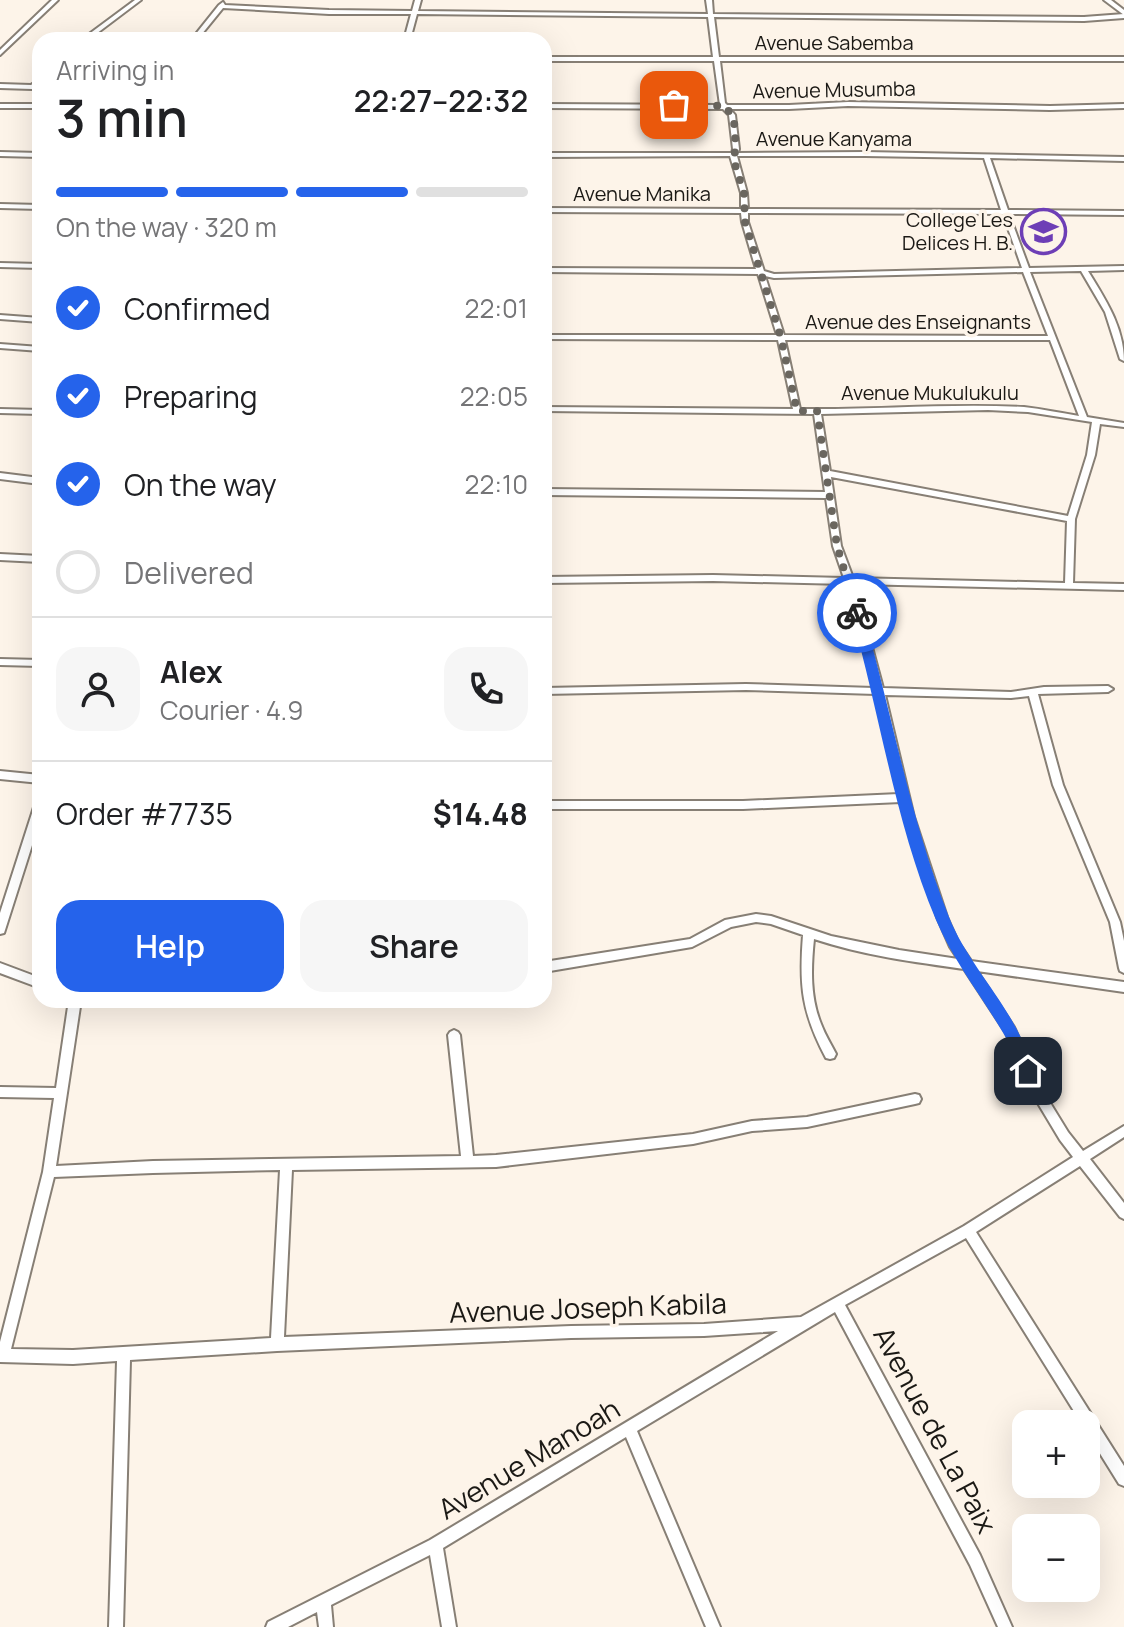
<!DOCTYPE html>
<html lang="en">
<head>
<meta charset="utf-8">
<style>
  :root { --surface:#fff; --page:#f6f6f6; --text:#202124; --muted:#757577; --line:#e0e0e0; --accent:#2563eb }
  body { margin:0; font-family:Manrope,sans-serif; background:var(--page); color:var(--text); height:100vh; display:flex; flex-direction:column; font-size:30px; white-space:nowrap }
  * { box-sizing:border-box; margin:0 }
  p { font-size:26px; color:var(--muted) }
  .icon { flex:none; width:44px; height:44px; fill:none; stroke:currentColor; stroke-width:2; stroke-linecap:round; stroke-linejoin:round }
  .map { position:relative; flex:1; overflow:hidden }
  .panel { position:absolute; left:32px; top:32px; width:520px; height:976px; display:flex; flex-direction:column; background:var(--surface); border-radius:24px; box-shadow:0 8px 32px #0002 }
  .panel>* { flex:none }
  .controls { position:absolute; left:1012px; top:1410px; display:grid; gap:16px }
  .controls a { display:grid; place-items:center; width:88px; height:88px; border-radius:16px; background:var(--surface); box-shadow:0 8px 32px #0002; font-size:40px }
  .pin { position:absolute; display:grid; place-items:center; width:68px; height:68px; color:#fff; margin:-34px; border-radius:16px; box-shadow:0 4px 12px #0006 }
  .courier { position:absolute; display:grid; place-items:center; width:80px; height:80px; margin:-40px; border:6px solid #2563eb; border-radius:50%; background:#fff; color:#222; box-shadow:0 2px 10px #0007 }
  .head em { font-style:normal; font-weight:600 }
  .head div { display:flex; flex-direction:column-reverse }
  .head { display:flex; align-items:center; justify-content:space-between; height:136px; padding:0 24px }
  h1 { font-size:52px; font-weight:600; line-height:60px }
  .bar { display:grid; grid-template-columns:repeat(4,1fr); gap:12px 8px; align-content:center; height:96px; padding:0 24px }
  .bar i { height:10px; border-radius:6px; background:var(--line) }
  .bar .selected { background:var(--accent) }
  .bar p { grid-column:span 4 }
  .line { display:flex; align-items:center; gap:20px; padding:0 24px; border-top:2px solid var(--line) }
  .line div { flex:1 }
  .round { display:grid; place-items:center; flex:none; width:84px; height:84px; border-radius:24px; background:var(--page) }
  ol { padding:0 24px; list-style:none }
  li { display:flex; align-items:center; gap:24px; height:88px }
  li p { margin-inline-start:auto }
  li .icon { padding:8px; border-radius:50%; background:var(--accent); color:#fff; stroke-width:4 }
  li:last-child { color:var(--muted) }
  li i { width:44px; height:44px; border:4px solid var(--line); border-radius:50% }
  .action { display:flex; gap:16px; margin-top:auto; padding:16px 24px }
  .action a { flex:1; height:92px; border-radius:24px; background:var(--accent); color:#fff; font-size:32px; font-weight:600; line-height:92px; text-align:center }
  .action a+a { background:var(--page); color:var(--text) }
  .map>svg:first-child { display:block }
</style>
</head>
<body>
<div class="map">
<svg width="1124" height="1627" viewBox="0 0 1124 1627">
  <rect width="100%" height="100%" fill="#fdf4e9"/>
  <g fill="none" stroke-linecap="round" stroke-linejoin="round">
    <defs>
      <path id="minor" d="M52 0H58L0 55V50Z
        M135 0H141L88 40H81Z
        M415 0H421L418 11 708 14 706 0H712L713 14 1084 17 1124 14V18L1084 21 714 17 719 57H1124V61H720L725 103 727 105H789L848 102 1050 106 1124 104V108L1050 110 848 106 789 109H730L735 115 739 149 738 153 865 152 1124 157V161L990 158 1008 210 1124 211V215L1009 214 1029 268 1124 266V270L1088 271C1105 299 1124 327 1124 361L1120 359 1105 312 1081 271 1030 272 1087 417 1124 423V427L1100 424 1095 455 1075 519 1073 583 1124 584V590L855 584 883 688 1011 692 1044 687 1108 686 1113 689 1108 692 1038 694 1063 785 1120 922 1124 941V973L1120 971 1119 968 1110 922 1053 785 1029 696 1011 698 885 695 914 817 947 917 958 942 971 961 1124 982V992L977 971 1014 1027 1041 1088 1068 1132 1083 1151 1124 1126V1137L1090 1159 1124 1203V1219L1120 1217 1080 1166 976 1232 1124 1466V1486L1119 1484 1086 1431V1424H1082L966 1238 845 1305 980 1555 1012 1627H998L970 1565 835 1312 637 1431 720 1627H706L626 1437 443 1548 456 1627H442L430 1555 331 1605 333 1627H319L317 1612 288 1627H266L268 1622 430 1540 778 1331 704 1336 571 1338 277 1351 130 1360 123 1627H109L117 1361 73 1364 0 1362V1342L43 1172 54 1098 0 1097V1087L56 1088 69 1000H81L56 1166 153 1161 461 1156 448 1035 450 1032 454 1030 458 1032 460 1035 473 1156 496 1155 693 1134 752 1121 807 1117 915 1094 919 1095 921 1099 919 1103 915 1104 807 1127 752 1131 693 1144 496 1167 292 1170 284 1337 571 1326 704 1324 801 1317 964 1226 1073 1157 1060 1140 1033 1095 1006 1033 964 969C914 962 862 955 814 939 811 968 810 997 821 1024 825 1035 831 1044 836 1054L834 1058 830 1059 826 1058C802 1013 799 986 803 935L771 924 756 922 731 927 692 947 544 972V962L690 939 725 920 756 914 771 916 831 936 899 950 958 959 950 947 937 917 901 802 743 809H544V801H743L899 794 876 694 746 690 544 694V688L746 684 874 688 846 584 713 581 544 583V577L713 575 844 578 833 546 826 498 544 495V489L825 492 814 414 544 411V407L793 409 778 340 544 339V335H777L758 274 544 272V268L756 269 742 222 741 213 544 212V208L741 209V193L730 156 544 157V153H732L733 149 729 115 723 109 544 108V104L720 105 714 61H544V57H713L708 17 417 14 410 40H404L411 14H329L223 8 197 40H191L219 5 223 2 225 5 329 10 412 11ZM737 156H865L984 158 1001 210 748 209 747 193ZM748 213 1003 214 1022 268 774 274 764 271 748 222ZM1023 272 1048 336 784 335 765 276 774 278ZM785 340H1050L1079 416C1061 413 1042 409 1024 407 950 403 874 410 800 409ZM988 410 1028 412 1092 422 1087 455 1068 516 830 471 821 414ZM831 477 1067 521 1065 583 853 578 841 546ZM280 1170 271 1338 73 1350 11 1349 54 1177 153 1173Z
        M40 79V84L32 89 0 88V84L31 85Z
        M0 104H40V108H0Z
        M0 152 40 153V157L0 156Z
        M0 204 40 205V209L0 208Z
        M0 263 40 264V268L0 267Z
        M0 315 40 318V322L0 319Z
        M0 344 40 347V351L0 348Z
        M0 409 40 410V414L0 413Z
        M0 473 40 478V484L0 479Z
        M0 554 40 556V562L0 560Z
        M0 659 40 660V666L0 665Z
        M0 771 40 775V783L0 779Z
        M40 800V820L5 930 4 933 0 934V913L35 804 36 801Z
        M0 963 40 978V988L0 973Z"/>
      <path id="tertiary" d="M1104 0H1111L1124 10V15Z"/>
    </defs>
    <!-- minor casing -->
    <use href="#minor" stroke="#877f75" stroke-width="4"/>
    <!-- tertiary casing -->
    <use href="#tertiary" stroke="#877f75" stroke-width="4"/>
    <!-- minor -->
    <use href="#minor" fill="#fff" fill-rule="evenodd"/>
    <!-- tertiary -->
    <use href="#tertiary" fill="#fff" fill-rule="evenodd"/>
  </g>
  <!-- route -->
  <path fill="#2563eb" d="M857 609 863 613C892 713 910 819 949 917 965 957 995 989 1015 1026 1023 1040 1029 1056 1035 1071L1033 1075H1023C1016 1061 1011 1045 1002 1031 980 994 953 960 936 920 895 823 880 714 851 613Z"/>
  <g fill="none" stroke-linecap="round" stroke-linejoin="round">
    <!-- done -->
    <path stroke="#6a665f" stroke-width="8" stroke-dasharray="0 14.4" d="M674 105 726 106 734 121 736 149 733 158 744 193 745 222 781 338 797 411H817L837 546 857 613"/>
  </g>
  <!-- icons -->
  <defs>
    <symbol id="school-ring" viewBox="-11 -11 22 22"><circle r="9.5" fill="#fdf4e9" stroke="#6d3eb6" stroke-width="1.5"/><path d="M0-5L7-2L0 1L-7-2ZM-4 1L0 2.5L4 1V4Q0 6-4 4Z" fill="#6d3eb6"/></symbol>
  </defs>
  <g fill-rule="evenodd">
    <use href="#school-ring" x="1018" y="206" width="51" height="51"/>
  </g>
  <g text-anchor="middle" stroke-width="7" stroke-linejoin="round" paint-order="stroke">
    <!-- far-street labels -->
    <g font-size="20" fill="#1b1915" stroke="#fdf4e9">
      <text x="834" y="50">Avenue Sabemba</text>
      <text transform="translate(834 90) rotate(-1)" y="7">Avenue Musumba</text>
      <text x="834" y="146">Avenue Kanyama</text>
      <text x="642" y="201">Avenue Manika</text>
      <text x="918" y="329">Avenue des Enseignants</text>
      <text x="930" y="400">Avenue Mukulukulu</text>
    </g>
    <!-- far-poi labels -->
    <g font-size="20" fill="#1b1915" stroke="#fdf4e9" text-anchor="end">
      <text x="1013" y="227">College Les<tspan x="1013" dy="23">Delices H. B.</tspan></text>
    </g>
    <!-- near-street labels -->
    <g font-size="28" fill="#1b1915" stroke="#fdf4e9">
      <text transform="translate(588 1308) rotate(-2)" y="10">Avenue Joseph Kabila</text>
      <text transform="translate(935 1430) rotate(62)" y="10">Avenue de La Paix</text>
      <text transform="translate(529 1459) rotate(-31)" y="10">Avenue Manoah</text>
    </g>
  </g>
</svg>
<div class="controls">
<a>+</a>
<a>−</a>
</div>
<div class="pin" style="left:674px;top:105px;background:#ea580c"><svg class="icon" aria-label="bag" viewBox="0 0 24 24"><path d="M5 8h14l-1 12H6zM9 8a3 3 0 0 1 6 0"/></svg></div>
<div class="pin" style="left:1028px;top:1071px;background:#1f2937"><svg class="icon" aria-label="home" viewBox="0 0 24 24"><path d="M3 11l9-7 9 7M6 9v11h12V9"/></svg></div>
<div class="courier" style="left:857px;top:613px"><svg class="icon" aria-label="bike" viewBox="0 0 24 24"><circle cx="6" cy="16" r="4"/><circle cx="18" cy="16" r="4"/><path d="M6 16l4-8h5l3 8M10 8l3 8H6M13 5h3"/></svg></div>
<section class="panel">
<div class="head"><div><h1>3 min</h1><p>Arriving in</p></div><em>22:27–22:32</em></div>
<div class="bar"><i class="selected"></i><i class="selected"></i><i class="selected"></i><i></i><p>On the way · 320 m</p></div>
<ol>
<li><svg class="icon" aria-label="check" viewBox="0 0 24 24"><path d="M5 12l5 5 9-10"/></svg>Confirmed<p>22:01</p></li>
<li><svg class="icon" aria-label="check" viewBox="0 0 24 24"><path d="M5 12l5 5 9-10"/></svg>Preparing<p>22:05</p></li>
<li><svg class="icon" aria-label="check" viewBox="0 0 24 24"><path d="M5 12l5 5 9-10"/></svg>On the way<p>22:10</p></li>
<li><i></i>Delivered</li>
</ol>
<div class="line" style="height:144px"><a class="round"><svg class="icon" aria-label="person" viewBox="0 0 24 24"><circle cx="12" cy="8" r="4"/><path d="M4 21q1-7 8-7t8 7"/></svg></a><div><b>Alex</b><p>Courier · 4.9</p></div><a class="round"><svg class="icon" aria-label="phone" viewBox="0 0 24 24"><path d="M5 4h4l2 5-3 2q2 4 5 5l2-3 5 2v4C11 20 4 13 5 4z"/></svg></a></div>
<div class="line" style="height:104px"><div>Order #7735</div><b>$14.48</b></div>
<div class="action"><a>Help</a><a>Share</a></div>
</section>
</div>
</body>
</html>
